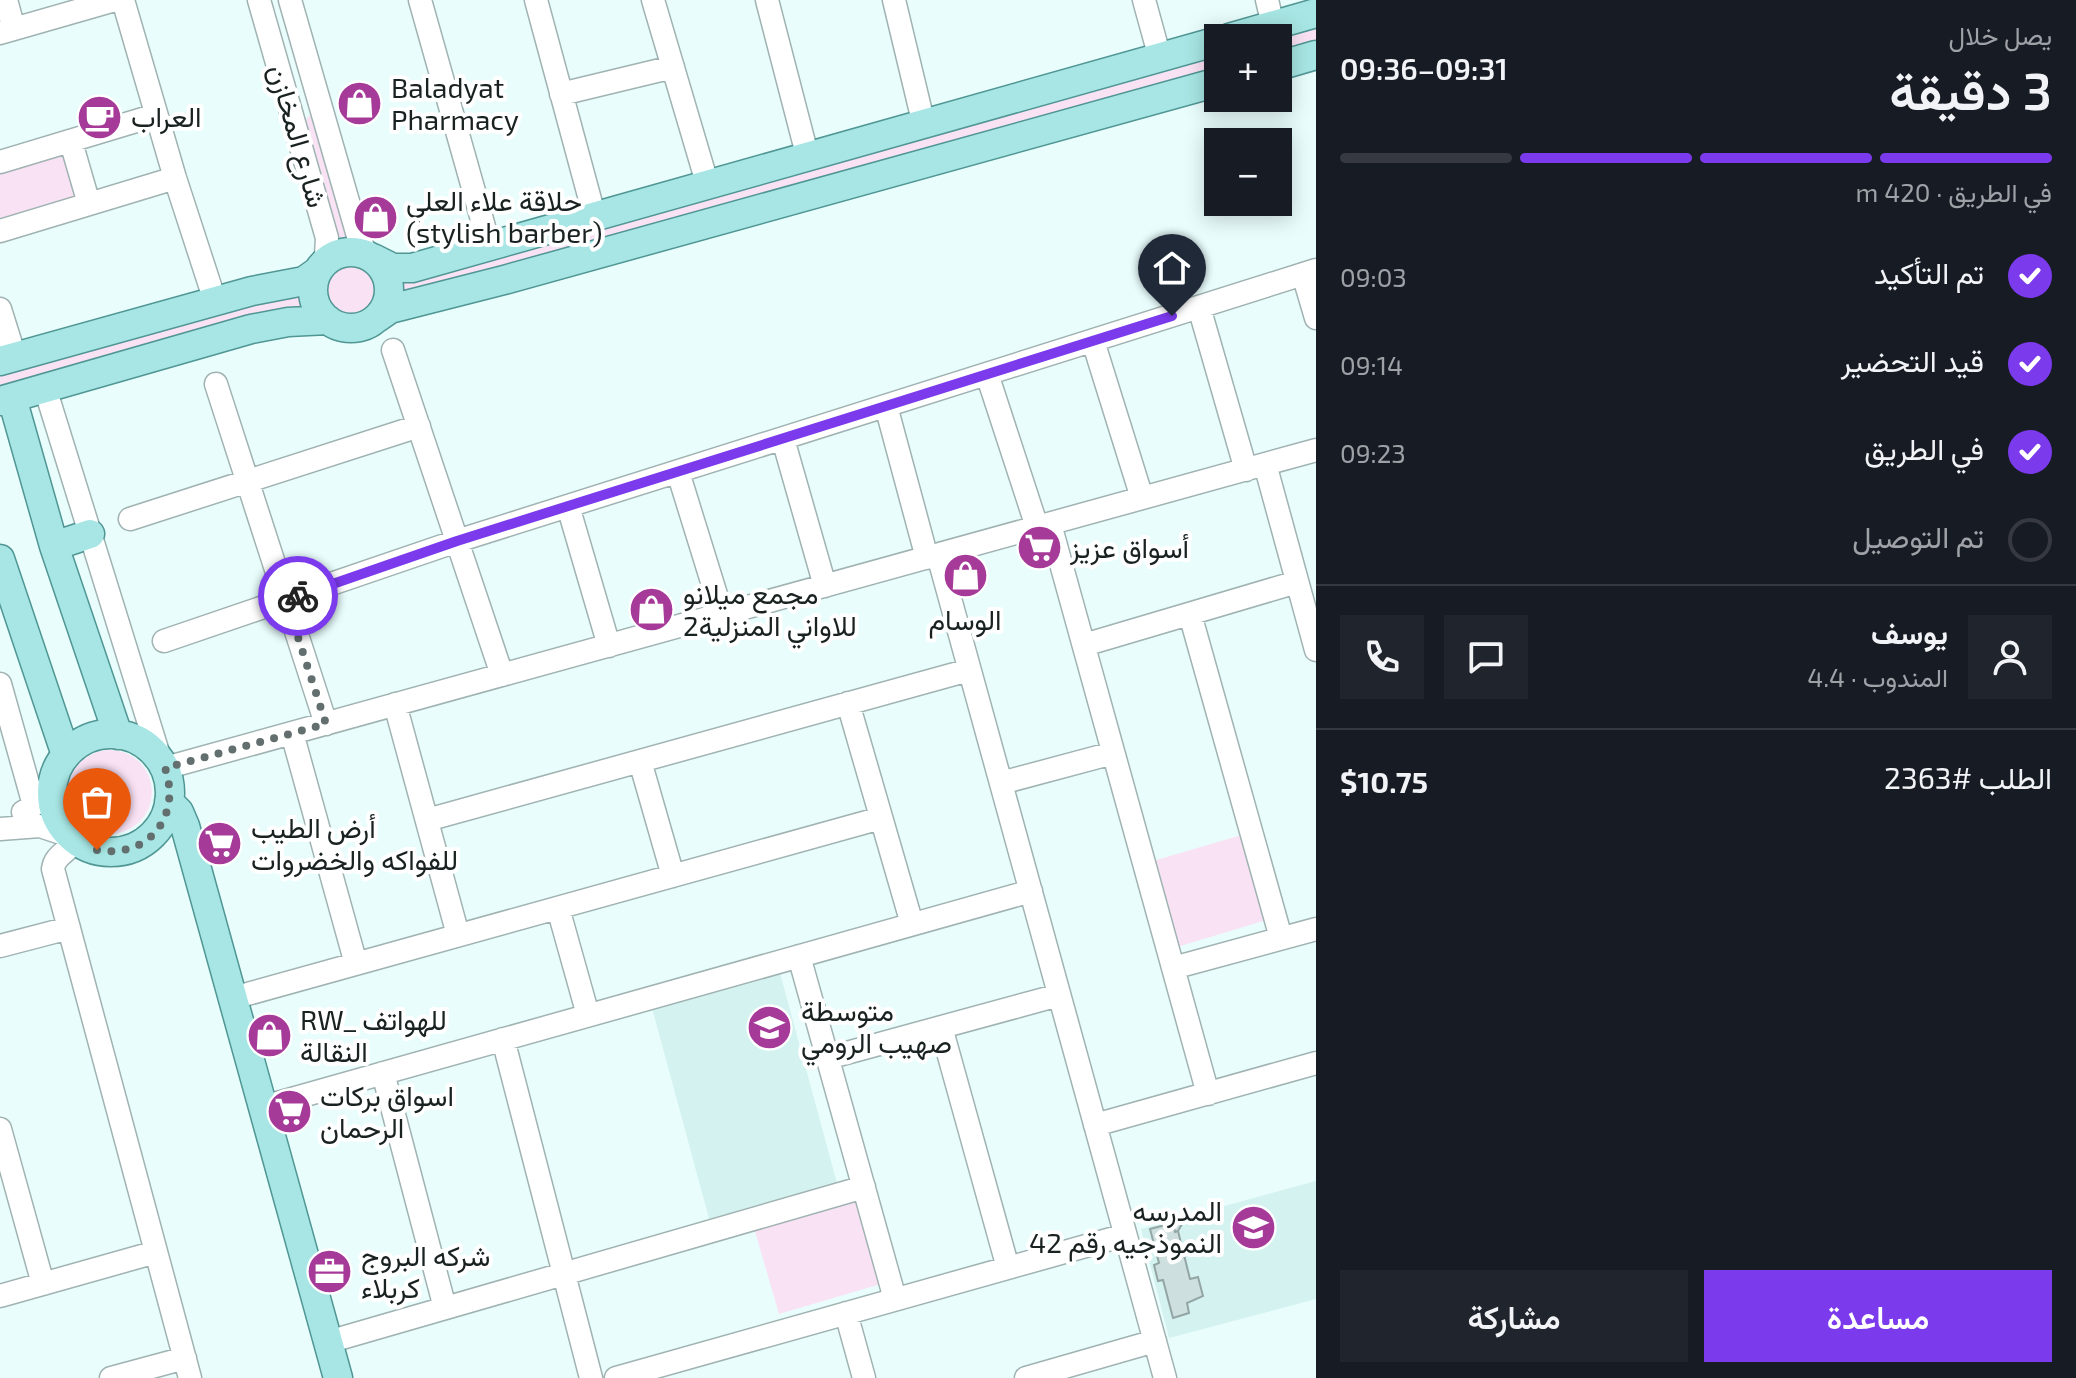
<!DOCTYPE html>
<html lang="ar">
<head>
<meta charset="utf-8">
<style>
  :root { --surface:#171b24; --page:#20242c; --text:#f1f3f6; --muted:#9ea1a6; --line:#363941; --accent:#7c3aed }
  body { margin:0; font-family:"Exo 2",Vazirmatn,sans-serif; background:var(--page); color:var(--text); direction:rtl; height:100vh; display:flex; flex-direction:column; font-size:30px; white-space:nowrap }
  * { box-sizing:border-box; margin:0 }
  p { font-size:26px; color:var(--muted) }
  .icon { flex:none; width:44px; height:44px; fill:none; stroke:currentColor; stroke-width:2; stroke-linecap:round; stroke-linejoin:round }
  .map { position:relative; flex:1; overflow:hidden; direction:ltr }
  .sheet { display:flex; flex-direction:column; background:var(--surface); width:760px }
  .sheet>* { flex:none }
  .tools { position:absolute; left:1204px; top:24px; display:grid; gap:16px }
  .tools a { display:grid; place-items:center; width:88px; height:88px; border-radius:0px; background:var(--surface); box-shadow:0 4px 20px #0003; font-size:40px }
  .pin { position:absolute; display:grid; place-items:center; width:68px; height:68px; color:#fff; margin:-82px -34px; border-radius:50% 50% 50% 0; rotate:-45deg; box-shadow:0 0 8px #0007 }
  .pin .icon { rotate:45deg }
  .courier { position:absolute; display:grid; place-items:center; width:80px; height:80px; margin:-40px; border:6px solid #7c3aed; border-radius:50%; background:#fff; color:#222; box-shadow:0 2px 10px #0007 }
  .head em { font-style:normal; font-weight:600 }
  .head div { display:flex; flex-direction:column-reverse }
  .head { display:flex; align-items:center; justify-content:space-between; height:136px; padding:0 24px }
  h1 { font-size:52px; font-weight:600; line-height:60px }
  .bar { display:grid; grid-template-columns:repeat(4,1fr); gap:12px 8px; align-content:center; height:96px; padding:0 24px }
  .bar i { height:10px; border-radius:6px; background:var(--line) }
  .bar .current { background:var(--accent) }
  .bar p { grid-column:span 4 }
  .line { display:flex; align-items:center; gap:20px; padding:0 24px; border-top:2px solid var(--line) }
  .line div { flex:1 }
  .round { display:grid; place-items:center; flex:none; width:84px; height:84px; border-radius:0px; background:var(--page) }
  ol { padding:0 24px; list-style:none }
  li { display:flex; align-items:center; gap:24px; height:88px }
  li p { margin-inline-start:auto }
  li .icon { padding:8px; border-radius:50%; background:var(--accent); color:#fff; stroke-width:4 }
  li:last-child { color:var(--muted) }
  li i { width:44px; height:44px; border:4px solid var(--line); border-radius:50% }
  .action { display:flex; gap:16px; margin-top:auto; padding:16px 24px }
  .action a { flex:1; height:92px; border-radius:0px; background:var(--accent); color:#fff; font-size:32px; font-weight:600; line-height:92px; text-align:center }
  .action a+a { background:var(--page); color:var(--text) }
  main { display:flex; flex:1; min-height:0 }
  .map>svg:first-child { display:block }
</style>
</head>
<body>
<main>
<section class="sheet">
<div class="head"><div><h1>3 دقيقة</h1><p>يصل خلال</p></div><em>09:31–09:36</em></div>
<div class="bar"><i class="current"></i><i class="current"></i><i class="current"></i><i></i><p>في الطريق · 420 m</p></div>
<ol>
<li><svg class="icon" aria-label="check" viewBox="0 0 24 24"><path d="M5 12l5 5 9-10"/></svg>تم التأكيد<p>09:03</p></li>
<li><svg class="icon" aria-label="check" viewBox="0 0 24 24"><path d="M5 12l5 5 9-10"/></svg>قيد التحضير<p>09:14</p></li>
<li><svg class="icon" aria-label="check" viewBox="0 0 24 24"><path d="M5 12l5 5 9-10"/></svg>في الطريق<p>09:23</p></li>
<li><i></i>تم التوصيل</li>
</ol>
<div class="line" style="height:144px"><a class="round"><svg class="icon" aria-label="person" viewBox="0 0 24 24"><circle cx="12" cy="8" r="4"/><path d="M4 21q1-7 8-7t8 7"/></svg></a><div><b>يوسف</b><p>المندوب · 4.4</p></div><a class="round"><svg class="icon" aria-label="chat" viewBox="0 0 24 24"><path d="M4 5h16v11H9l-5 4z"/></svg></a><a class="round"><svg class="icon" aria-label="phone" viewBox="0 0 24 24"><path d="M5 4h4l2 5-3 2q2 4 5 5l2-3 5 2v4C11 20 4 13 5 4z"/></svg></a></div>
<div class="line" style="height:104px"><div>الطلب #2363</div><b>$10.75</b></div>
<div class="action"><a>مساعدة</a><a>مشاركة</a></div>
</section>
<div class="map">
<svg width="1316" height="1378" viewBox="0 0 1316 1378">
  <rect width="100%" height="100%" fill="#e8fdfc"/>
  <!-- built -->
  <path fill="#d4f2f0" d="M780 973 838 1187 710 1222 652 1008Z
    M1316 1181V1299L1169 1338 1141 1229Z"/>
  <!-- green -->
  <path fill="#fae2f5" d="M1316 29V41L1278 52V40Z
    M1218 57V68L396 297 395 282H406Z
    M311 114 345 229 346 242 339 237 306 119Z
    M67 152 79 198 0 220V171Z
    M325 289a26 26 0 1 1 52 0a26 26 0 1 1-52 0Z
    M297 296 305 299 301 307 274 311 223 323 0 385V375L248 305Z
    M68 792a42 42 0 1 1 84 0a42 42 0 1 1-84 0Z
    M1245 834 1270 919 1177 947 1153 861Z
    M855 1198 881 1284 779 1314 754 1228Z"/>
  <!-- building -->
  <path fill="#cde0df" stroke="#93a5a4" stroke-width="2" d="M1185 1219 1178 1231 1175 1232 1173 1223Z
    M1173 1223 1175 1232 1178 1231 1190 1279 1198 1277 1203 1296 1187 1303 1189 1313 1173 1318 1163 1280 1158 1281 1154 1265 1159 1263 1150 1229Z"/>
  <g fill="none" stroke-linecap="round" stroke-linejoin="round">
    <defs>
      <path id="minor" d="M6 0 14 29
        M123 0 175 178 215 301
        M259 0 327 238 326 255 318 271
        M290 0 358 236 364 249 373 258
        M420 0 490 248
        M536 0 595 218
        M653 0 708 186
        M767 0 808 158
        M894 0 924 125
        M1144 0 1160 58
        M1267 0 1273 25
        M0 33 115 0
        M561 94 673 67
        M71 142 89 204
        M0 162 156 115
        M0 231 175 178
        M1303 274 1316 318
        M1199 307 1246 470
        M0 309 15 357
        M1093 341 1142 498
        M393 350 502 675
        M987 374 1037 527
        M216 384 326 724
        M45 388 161 762
        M886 406 927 558
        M783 439 825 586
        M1265 464 1316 650
        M678 472 722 614
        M568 506 609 646
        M130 519 419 426
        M1050 524 1208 1094
        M938 555 1165 1378
        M1190 614 1281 938
        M164 641 457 541 1316 270
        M1084 645 1297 582
        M0 684 34 805
        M848 703 912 924
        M395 704 458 935
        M292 733 356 964
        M640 761 673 876
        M165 768 1316 450
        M1001 783 1113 753
        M23 812 42 800 53 783
        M427 820 969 670
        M0 829 40 826 70 836
        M75 840C69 852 55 854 53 869L190 1378
        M558 908 588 1015
        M0 946 69 928
        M799 956 895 1299
        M1173 968 1316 929
        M233 998 881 818
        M941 1027 1008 1268
        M503 1039 591 1378
        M828 1058 1059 995
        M383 1073 445 1308
        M263 1107 1031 891
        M1095 1125 1316 1063
        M0 1129 43 1284
        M0 1296 156 1252
        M846 1313 864 1378
        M328 1342 864 1187
        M111 1378 185 1358
        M616 1378 1125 1235
        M1026 1378 1155 1341"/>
      <path id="major" d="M1229 38 1316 13
        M1278 66 1316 55
        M313 290a38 38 0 1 1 76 0a38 38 0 1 1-76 0Z
        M373 258 393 268H412L1218 41
        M377 318 390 309 504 280 1218 82
        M0 361 252 291 304 281 318 271
        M12 398 54 546 118 735
        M0 401 251 329 288 322 328 320
        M54 546 90 534
        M0 559 66 755
        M52 793a59 59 0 1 1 118 0a59 59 0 1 1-118 0Z
        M169 802 179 812 185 826 338 1378"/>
    </defs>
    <!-- minor casing -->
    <use href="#minor" stroke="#a0b3b2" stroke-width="25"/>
    <!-- major casing -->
    <use href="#major" stroke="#509694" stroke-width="31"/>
    <!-- minor -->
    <use href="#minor" stroke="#fff" stroke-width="22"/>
    <!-- major -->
    <use href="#major" stroke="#a7e6e4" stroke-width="28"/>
  </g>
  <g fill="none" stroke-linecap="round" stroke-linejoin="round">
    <!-- done -->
    <path stroke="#626f6e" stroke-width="8" stroke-dasharray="0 14.4" d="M97 850C148 859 182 817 165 768L326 724 286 600 298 596"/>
    <!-- route -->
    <path stroke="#7c3aed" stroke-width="10" d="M298 596 457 541 1172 316"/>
  </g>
  <!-- icons -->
  <defs>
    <symbol id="shop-disc" viewBox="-11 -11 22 22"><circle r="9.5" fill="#a63a99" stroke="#fff"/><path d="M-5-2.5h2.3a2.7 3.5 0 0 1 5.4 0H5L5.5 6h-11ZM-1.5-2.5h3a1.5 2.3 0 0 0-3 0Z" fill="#fff"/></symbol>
    <symbol id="cafe-disc" viewBox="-11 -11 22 22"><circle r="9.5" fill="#a63a99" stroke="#fff"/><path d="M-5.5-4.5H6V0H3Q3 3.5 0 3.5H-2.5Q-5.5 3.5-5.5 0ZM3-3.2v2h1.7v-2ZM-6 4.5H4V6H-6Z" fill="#fff"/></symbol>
    <symbol id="supermarket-disc" viewBox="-11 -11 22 22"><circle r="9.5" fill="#a63a99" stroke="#fff"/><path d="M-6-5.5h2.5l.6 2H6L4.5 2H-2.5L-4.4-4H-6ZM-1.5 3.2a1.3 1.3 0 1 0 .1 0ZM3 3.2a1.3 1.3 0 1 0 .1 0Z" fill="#fff"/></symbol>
    <symbol id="school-disc" viewBox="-11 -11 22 22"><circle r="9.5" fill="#a63a99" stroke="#fff"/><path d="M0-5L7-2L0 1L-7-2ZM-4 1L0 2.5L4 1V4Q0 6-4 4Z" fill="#fff"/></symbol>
    <symbol id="office-disc" viewBox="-11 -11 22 22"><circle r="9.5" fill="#a63a99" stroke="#fff"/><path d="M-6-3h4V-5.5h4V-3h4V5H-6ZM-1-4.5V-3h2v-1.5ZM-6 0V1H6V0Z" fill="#fff"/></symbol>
  </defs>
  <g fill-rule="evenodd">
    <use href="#shop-disc" x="334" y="78" width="51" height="51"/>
    <use href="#cafe-disc" x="74" y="92" width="51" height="51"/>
    <use href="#shop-disc" x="350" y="192" width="51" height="51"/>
    <use href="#supermarket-disc" x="1014" y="522" width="51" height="51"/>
    <use href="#shop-disc" x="940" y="550" width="51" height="51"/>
    <use href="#shop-disc" x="626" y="584" width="51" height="51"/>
    <use href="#supermarket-disc" x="194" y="818" width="51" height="51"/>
    <use href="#school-disc" x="744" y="1002" width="51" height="51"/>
    <use href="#shop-disc" x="244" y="1010" width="51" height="51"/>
    <use href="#supermarket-disc" x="264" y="1086" width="51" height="51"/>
    <use href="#school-disc" x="1228" y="1202" width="51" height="51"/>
    <use href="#office-disc" x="304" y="1246" width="51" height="51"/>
  </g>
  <g text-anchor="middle" stroke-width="8" stroke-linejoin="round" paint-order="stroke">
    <!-- poi labels -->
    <g font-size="28" fill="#1a2221" stroke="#fff" text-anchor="start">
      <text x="391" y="98">Baladyat<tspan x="391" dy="32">Pharmacy</tspan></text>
      <text x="131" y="127">العراب</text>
      <text x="406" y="211">حلاقة علاء العلي<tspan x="406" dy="32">(stylish barber)</tspan></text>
      <text x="1070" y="558">أسواق عزيز</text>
      <text x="683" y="604">مجمع ميلانو<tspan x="683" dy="32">للاواني المنزلية2</tspan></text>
      <text x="965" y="630" text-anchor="middle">الوسام</text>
      <text x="251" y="838">أرض الطيب<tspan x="251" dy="32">للفواكه والخضروات</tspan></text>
      <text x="801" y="1021">متوسطة<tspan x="801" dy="32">صهيب الرومي</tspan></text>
      <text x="300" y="1030">RW_ للهواتف<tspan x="300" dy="32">النقالة</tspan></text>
      <text x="320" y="1106">اسواق بركات<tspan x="320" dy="32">الرحمان</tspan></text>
      <text x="1222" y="1221" text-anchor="end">المدرسه<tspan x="1222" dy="32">النموذجيه رقم 42</tspan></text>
      <text x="361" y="1266">شركه البروج<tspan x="361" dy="32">كربلاء</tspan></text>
    </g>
    <!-- street labels -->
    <g font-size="28" fill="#1a2221" stroke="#fff">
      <text transform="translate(298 136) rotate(74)" y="10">شارع المخازن</text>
    </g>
  </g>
</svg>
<div class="tools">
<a>+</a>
<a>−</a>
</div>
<div class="pin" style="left:97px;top:850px;background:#ea580c"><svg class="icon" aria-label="bag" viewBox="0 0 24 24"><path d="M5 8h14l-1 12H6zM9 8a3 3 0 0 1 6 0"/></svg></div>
<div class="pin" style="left:1172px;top:316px;background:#1f2937"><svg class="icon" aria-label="home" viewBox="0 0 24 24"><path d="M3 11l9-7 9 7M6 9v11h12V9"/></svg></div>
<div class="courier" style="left:298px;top:596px"><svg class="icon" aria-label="bike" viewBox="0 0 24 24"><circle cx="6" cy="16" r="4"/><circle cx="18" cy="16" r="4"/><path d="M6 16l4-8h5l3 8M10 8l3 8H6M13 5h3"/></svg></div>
</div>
</main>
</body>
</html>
